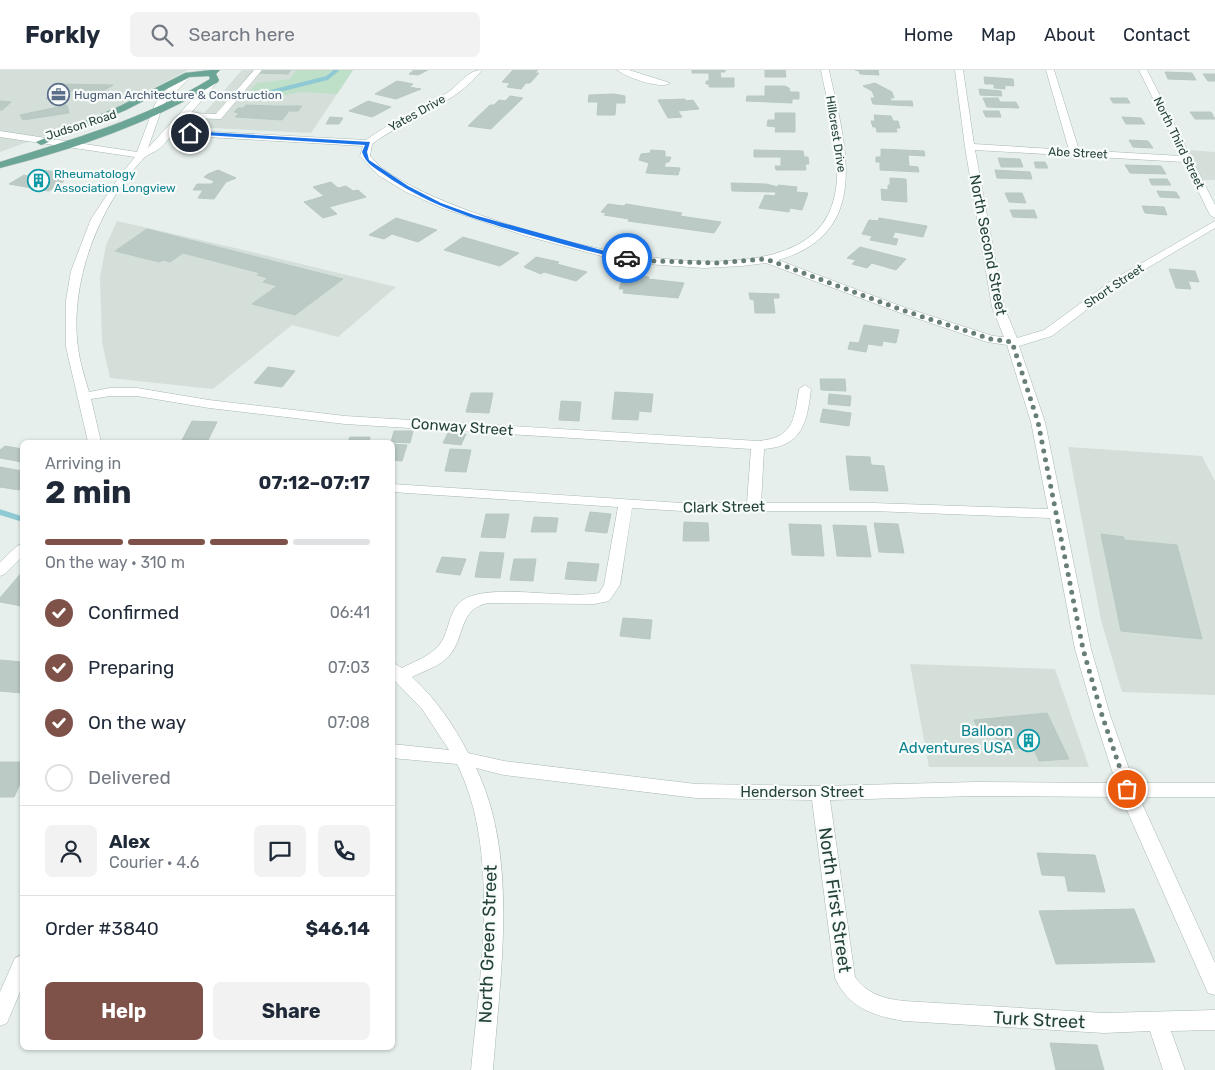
<!DOCTYPE html>
<html lang="en">
<head>
<meta charset="utf-8">
<style>
  :root { --surface:#fff; --page:#f2f2f3; --text:#1f2937; --muted:#747a83; --line:#e0e1e3; --accent:#7f5249 }
  body { margin:0; font-family:Rubik,sans-serif; background:var(--page); color:var(--text); height:100vh; display:flex; flex-direction:column; font-size:19px; white-space:nowrap }
  * { box-sizing:border-box; margin:0 }
  p { font-size:16px; color:var(--muted) }
  .icon { flex:none; width:28px; height:28px; fill:none; stroke:currentColor; stroke-width:2; stroke-linecap:round; stroke-linejoin:round }
  .map { position:relative; flex:1; overflow:hidden }
  .panel { position:absolute; left:20px; top:370px; width:375px; height:610px; display:flex; flex-direction:column; background:var(--surface); border-radius:8px; box-shadow:0 1px 4px #0004 }
  .panel>* { flex:none }
  .pin { position:absolute; display:grid; place-items:center; width:42px; height:42px; color:#fff; margin:-21px; border:2px solid #fff; border-radius:50%; box-shadow:0 1px 5px #0007 }
  .courier { position:absolute; display:grid; place-items:center; width:50px; height:50px; margin:-25px; border:4px solid #1a73e8; border-radius:50%; background:#fff; color:#222; box-shadow:0 1px 6px #0007 }
  .summary em { font-style:normal; font-weight:700 }
  .summary div { display:flex; flex-direction:column-reverse }
  .summary { display:flex; align-items:center; justify-content:space-between; height:85px; padding:0 25px }
  h1 { font-size:32px; font-weight:700; line-height:38px }
  .bar { display:grid; grid-template-columns:repeat(4,1fr); gap:8px 5px; align-content:center; height:60px; padding:0 25px }
  .bar i { height:6px; border-radius:4px; background:var(--line) }
  .bar .on { background:var(--accent) }
  .bar p { grid-column:span 4 }
  .line { display:flex; align-items:center; gap:12px; padding:0 25px; border-top:1px solid var(--line) }
  .line div { flex:1 }
  .round { display:grid; place-items:center; flex:none; width:52px; height:52px; border-radius:8px; background:var(--page) }
  ol { padding:0 25px; list-style:none }
  li { display:flex; align-items:center; gap:15px; height:55px }
  li p { margin-inline-start:auto }
  li .icon { padding:5px; border-radius:50%; background:var(--accent); color:#fff; stroke-width:4 }
  li:last-child { color:var(--muted) }
  li i { width:28px; height:28px; border:2px solid var(--line); border-radius:50% }
  .button { display:flex; gap:10px; margin-top:auto; padding:10px 25px }
  .button a { flex:1; height:58px; border-radius:8px; background:var(--accent); color:#fff; font-size:20px; font-weight:700; line-height:58px; text-align:center }
  .button a+a { background:var(--page); color:var(--text) }
  header { display:flex; align-items:center; gap:30px; box-sizing:border-box; height:70px; padding:0 25px; background:var(--surface); border-bottom:1px solid var(--line) }
  header strong { font-size:24px }
  nav { display:flex; gap:28px; margin-inline-start:auto; font-size:18px }
  .search { width:350px; height:45px; background:var(--page); display:flex; align-items:center; gap:12px; box-sizing:border-box; padding:0 18px; border-radius:8px; color:var(--muted); font-size:19px }
  .map>svg:first-child { display:block }
</style>
</head>
<body>
<header>
<strong>Forkly</strong>
<div class="search"><svg class="icon" aria-label="search" viewBox="0 0 24 24"><circle cx="10" cy="10" r="6"/><path d="M15 15l6 6"/></svg>Search here</div>
<nav><a>Home</a><a>Map</a><a>About</a><a>Contact</a></nav>
</header>
<div class="map">
<svg width="1215" height="1000" viewBox="0 0 1215 1000">
  <rect width="100%" height="100%" fill="#e6efeb"/>
  <!-- built -->
  <path fill="#d4dfda" d="M0 0H188L118 37 82 52 0 82Z
    M242 0H353L311 63 192 57Z
    M1188 80 1215 82V110H1203Z
    M117 151 231 177 396 217 338 267 292 255 213 319 110 308 102 272 100 207 106 175Z
    M1068 377 1202 386 1215 411V625L1122 622 1101 550Z
    M910 594 1055 599 1089 697H929Z"/>
  <!-- green -->
  <path fill="#bfe0c8" d="M296 0H353L337 24 301 22 268 29 244 27 257 13 290 9Z"/>
  <g fill="none" stroke-linecap="round" stroke-linejoin="round">
    <!-- stream-far1 -->
    <path stroke="#8ec9d4" stroke-width="4" d="M255 26 327 8 337 0"/>
    <!-- stream -->
    <path stroke="#8ec9d4" stroke-width="5.5" d="M0 442 22 449"/>
  </g>
  <!-- building -->
  <path fill="#bbcac4" stroke="#b8c9c2" d="M259 0H291L288 4 257 3Z
    M414 0H428L418 5 409 4Z
    M513 0H538L535 3H539L530 13H526L521 19 507 17 510 13 502 12Z
    M692 0H725V2H720L721 8H734V17H709V14H706V11H709V3H692Z
    M765 0H785L786 7H765Z
    M855 0H878L879 5 860 4 859 1Z
    M1165 2 1192 3 1196 10 1168 9Z
    M1203 4H1215V11H1208Z
    M984 7 1013 9 1014 16 1005 15V19L994 18V14H985Z
    M397 11 413 14 409 17 421 19 396 29 375 24Z
    M875 13 892 22 894 28H890L891 31H912L913 36 873 34 871 28H875L872 21 863 16Z
    M59 14 113 15 102 22 71 21 64 29H46Z
    M765 16H785L789 18 790 22H799V29H792V33L746 31 747 26H765Z
    M979 19 1001 21 1002 26 980 25Z
    M614 24 625 26V33H616L615 45H597L598 32H588L589 25Z
    M510 26 523 28 491 59 468 56 490 35H494L499 30 505 31Z
    M983 28H998L1000 32H1016L1019 38 987 37Z
    M1110 28H1127L1130 33H1113Z
    M685 29 686 31 693 30 699 39 678 41 682 47 668 48 658 30Z
    M0 31 11 32 1 41Z
    M368 31 391 37 372 47 349 41Z
    M67 35 69 43 23 50 20 45Z
    M246 35 274 36H302L298 41H289L282 50 235 47 239 43 234 42 238 38H243Z
    M983 41H999L1001 47H986Z
    M1190 42H1211L1215 49H1195Z
    M775 43H795V62H775L776 57 767 56 768 50H775Z
    M874 45 891 46 893 51H898L900 58H896L897 62H877L876 57H873L871 51H875Z
    M330 47 343 48 339 54H326Z
    M1122 47 1141 48 1145 54H1126Z
    M1129 70 1148 71 1153 78 1133 77Z
    M881 79 924 81 925 86 908 85 909 96 918 97 919 102 880 100V92H876V87H881Z
    M651 80 665 81V87H671L669 92H666L664 97 680 98 678 105 646 103 649 93 639 90 641 84 650 83Z
    M754 80 803 81 804 87H808L809 94H805L806 100H776L775 96H781V87H754Z
    M998 88 1020 89 1023 97H1001Z
    M1034 92H1045L1048 98H1036Z
    M1125 95 1161 96 1166 104 1130 103Z
    M37 100 61 102 58 103 68 105 60 110 64 111 49 121 9 114 24 105 28 106Z
    M218 100 236 108 226 112 214 129 198 128 203 120H193L197 114H212L214 111 204 107 208 104Z
    M995 100 1030 102 1032 109 997 108Z
    M890 108 906 109 907 132 882 130 881 119 888 120V115H890Z
    M1149 109H1167L1171 115H1152Z
    M331 112 338 118 346 116 353 121 358 120 366 127 329 137 337 144 323 148 304 132 324 126 313 117Z
    M731 113 766 114 778 117V115L797 117 796 122 808 123 802 140 790 138 789 142 759 138 765 125 775 126 776 122 732 121Z
    M1157 121 1176 122 1180 128 1160 127Z
    M1005 123H1022L1026 133 1009 132Z
    M608 134 624 136 626 134 682 143 680 146 721 152 714 163 628 151 629 149 604 145 606 143 601 142Z
    M1142 136 1164 137 1167 145 1145 143Z
    M1010 140H1034L1037 148 1013 147Z
    M396 148 437 160 418 172 392 164 384 169 369 165Z
    M879 148 927 156 923 167 895 162 892 168 898 169 896 175 870 170 872 166 862 164 869 150 878 151Z
    M147 159 343 209 295 245 252 234 277 216 263 212 268 208 257 205 260 203 183 183 170 192 163 190 159 192 115 181Z
    M463 167 519 183 500 196 444 180Z
    M860 177 906 189 896 200 872 193 867 198 852 194 856 190 847 188Z
    M536 187 559 192 557 194 587 202 576 211 544 202 541 204 524 197Z
    M1169 199 1195 201 1199 212 1188 211 1191 219 1176 218Z
    M634 205 649 207 648 209 684 213 678 228 623 223 624 219H619L623 207 632 208Z
    M749 223 779 224V228H773L775 243H755L754 230 750 229Z
    M864 255 899 260 896 273 883 271 882 276 868 274 866 282 848 279 850 272 859 273Z
    M268 297 295 301 282 317 254 313Z
    M820 309H845L846 321 821 320Z
    M615 322 653 324 651 342 639 341 638 350 612 349Z
    M471 323H493L489 343 466 342Z
    M829 324 851 326 850 336 828 334Z
    M561 331 581 332 579 351 559 350Z
    M823 339 851 343 849 356 820 352Z
    M192 351 217 352 207 372H181Z
    M394 361H413L410 373 391 372Z
    M448 363 466 364 461 375 443 373Z
    M350 367H370L369 372H348Z
    M392 374 407 375 402 391 392 390Z
    M5 376 22 379V392L0 388V380Z
    M450 379 471 380 466 402 445 401Z
    M846 386 870 387 871 395 884 396 888 421 850 420Z
    M0 397 22 401V416L19 420 0 417Z
    M590 442 611 444 607 463 585 461Z
    M486 444H509L505 468 481 467Z
    M534 447 558 448 556 462H531Z
    M684 452 708 453 709 471H683Z
    M874 453 898 454 904 483 879 482Z
    M789 454 821 455 824 486 792 485Z
    M833 455 866 456 871 487 837 486Z
    M1101 464 1124 467V470L1177 475 1202 569 1121 561Z
    M480 482 504 483 500 508 475 507Z
    M442 487 466 489 460 505 436 502Z
    M514 489H536L533 511 510 510Z
    M568 492 599 494 596 511 565 509Z
    M22 502V536L0 532V528Z
    M623 548 652 550 650 569 620 566Z
    M0 590 22 592V623L0 621Z
    M1047 643 1069 689 1039 691 1033 677 1002 680 994 662 980 663 974 650Z
    M0 692H22V710L14 727H0Z
    M1037 783 1095 785 1105 822 1068 821 1065 806 1042 805Z
    M1134 839 1155 892 1056 894 1039 841Z
    M1050 973 1097 975 1104 1000H1056Z"/>
  <g fill="none" stroke-linecap="round" stroke-linejoin="round">
    <defs>
      <path id="minor" d="M254 0H262L221 49 187 48 176 60 366 70C392 50 424 40 451 20 461 12 469 0 482 0 456 33 414 46 379 69L372 74 370 86C375 91 380 97 386 101 459 153 775 249 828 145 849 103 829 43 821 0H829C844 71 875 163 778 190L906 238 993 266 1004 267 992 237 965 77 955 0H963L974 74 1069 80 1046 0H1054L1079 80 1181 86 1139 0H1147L1215 135V148L1210 145 1184 92 975 80 1004 237 1017 268 1044 260 1114 209 1215 151V158L1122 213 1052 266 1019 276 1045 352 1091 579 1110 645 1134 713H1215V727H1139L1215 893V925L1208 923 1121 727 976 726 830 730 855 907C867 924 885 929 904 931L1104 943 1215 940V960L1171 961 1185 1000H1163L1150 961 1104 963 904 951C873 946 848 937 835 908L812 730 696 728 504 705 476 698C519 787 500 904 493 1000H471C480 905 501 782 457 694L392 688V674L449 680 422 639 392 608V592L402 598C415 591 431 586 440 574 450 561 448 540 463 530 490 512 565 530 599 523L604 515 618 437 392 422V414L682 433H747L751 379 345 354 209 338 137 326H110L91 329 101 372H88L66 277V230L71 201 91 149 119 107 135 87 0 67V61L137 82 155 34 167 19 185 3 192 5 163 35 148 78 212 8 219 10 191 43 216 44ZM172 65 363 76 360 86 362 88 378 105 406 122 442 138 526 166 605 187 647 194 704 198 742 196 766 193 898 242 987 272 1007 275 1031 352 1048 439 873 433H761L764 379C803 376 807 352 811 319L805 315 799 319C794 350 794 368 758 371L345 346 209 330 137 318H110L89 322C85 308 80 293 78 278 69 212 99 136 143 89 147 84 154 83 159 79 164 75 168 69 172 65ZM632 438 682 441H873L1050 448 1075 579 1094 645 1116 713 976 712 820 716 696 714 504 691 468 683C454 655 435 628 412 607 424 601 440 596 449 586 466 566 458 539 488 533L594 534 609 531 620 515Z
        M617 0H629L670 13C661 20 626 7 617 0Z
        M22 474V487L5 504 0 506V492L17 476Z
        M22 885V917L7 953 0 956V922L15 888Z"/>
      <path id="major" d="M211 0H220L216 4 219 10 218 12C152 53 75 79 0 98V92C73 69 145 49 210 9L209 6 190 7 126 40 44 74 41 75 36 72 120 36 185 3Z"/>
    </defs>
    <!-- minor casing -->
    <use href="#minor" stroke="#a8b8b2" stroke-width="1"/>
    <!-- major casing -->
    <use href="#major" stroke="#c2cac8" stroke-width="1"/>
    <!-- minor -->
    <use href="#minor" fill="#fff" fill-rule="evenodd"/>
    <!-- major -->
    <use href="#major" fill="#6aa596" fill-rule="evenodd"/>
  </g>
  <!-- route -->
  <path fill="#1a73e8" d="M190 61 370 72 367 82 369 90 408 116 441 133 474 145 630 188 627 190C590 182 555 172 519 162 471 148 426 134 385 105 375 98 366 94 362 82L365 75 188 64Z"/>
  <g fill="none" stroke-linecap="round" stroke-linejoin="round">
    <!-- done -->
    <path stroke="#687f78" stroke-width="5" stroke-dasharray="0 9" d="M627 188 653 191 717 193 766 189 902 240 991 269 1012 272 1038 352 1083 579 1102 645 1127 719"/>
  </g>
  <!-- icons -->
  <defs>
    <symbol id="office-ring" viewBox="-11 -11 22 22"><circle r="9.5" fill="#f7fbf9" stroke="#5c6f8a" stroke-width="1.5"/><path d="M-6-3h4V-5.5h4V-3h4V5H-6ZM-1-4.5V-3h2v-1.5ZM-6 0V1H6V0Z" fill="#5c6f8a"/></symbol>
    <symbol id="building-ring" viewBox="-11 -11 22 22"><circle r="9.5" fill="#f7fbf9" stroke="#0f9aa8" stroke-width="1.5"/><path d="M-4-6H4V6H1V3H-1V6H-4ZM-2.5-4.3h1.7v1.8h-1.7ZM.8-4.3h1.7v1.8H.8ZM-2.5-1h1.7V.8h-1.7ZM.8-1h1.7V.8H.8Z" fill="#0f9aa8"/></symbol>
  </defs>
  <g fill-rule="evenodd">
    <use href="#office-ring" x="46" y="12" width="25" height="25"/>
    <use href="#building-ring" x="26" y="98" width="25" height="25"/>
    <use href="#building-ring" x="1016" y="658" width="25" height="25"/>
  </g>
  <g text-anchor="middle" stroke-width="4.5" stroke-linejoin="round" paint-order="stroke">
    <!-- far-service labels -->
    <g font-size="12" fill="#4e5e75" stroke="#f7fbf9" text-anchor="start">
      <text x="74" y="29">Hugman Architecture &amp; Construction</text>
    </g>
    <!-- far-street labels -->
    <g font-size="12" fill="#24423a" stroke="#f7fbf9">
      <text transform="translate(417 43) rotate(-29)" y="4">Yates Drive</text>
      <text transform="translate(81 55) rotate(-18)" y="4">Judson Road</text>
      <text transform="translate(836 64) rotate(81)" y="4">Hillcrest Drive</text>
      <text transform="translate(1179 73) rotate(64)" y="4">North Third Street</text>
      <text transform="translate(1078 83) rotate(3)" y="4">Abe Street</text>
      <text transform="translate(1114 216) rotate(-34)" y="4">Short Street</text>
    </g>
    <!-- far-culture labels -->
    <g font-size="12" fill="#0d838f" stroke="#f7fbf9" text-anchor="start">
      <text x="54" y="108">Rheumatology<tspan x="54" dy="14">Association Longview</tspan></text>
    </g>
    <!-- street labels -->
    <g font-size="15" fill="#24423a" stroke="#f7fbf9">
      <text transform="translate(988 175) rotate(79)" y="5">North Second Street</text>
      <text transform="translate(462 357) rotate(4)" y="5">Conway Street</text>
      <text transform="translate(724 437) rotate(-1)" y="5">Clark Street</text>
      <text x="802" y="727">Henderson Street</text>
    </g>
    <!-- culture labels -->
    <g font-size="15" fill="#0d838f" stroke="#f7fbf9" text-anchor="end">
      <text x="1013" y="666">Balloon<tspan x="1013" dy="17">Adventures USA</tspan></text>
    </g>
    <!-- near-street labels -->
    <g font-size="18" fill="#24423a" stroke="#f7fbf9">
      <text transform="translate(835 830) rotate(82)" y="6">North First Street</text>
      <text transform="translate(488 874) rotate(-88)" y="6">North Green Street</text>
      <text transform="translate(1039 950) rotate(3)" y="6">Turk Street</text>
    </g>
  </g>
</svg>
<div class="pin" style="left:1127px;top:719px;background:#ea580c"><svg class="icon" aria-label="bag" viewBox="0 0 24 24"><path d="M5 8h14l-1 12H6zM9 8a3 3 0 0 1 6 0"/></svg></div>
<div class="pin" style="left:190px;top:63px;background:#1f2937"><svg class="icon" aria-label="home" viewBox="0 0 24 24"><path d="M3 11l9-7 9 7M6 9v11h12V9"/></svg></div>
<div class="courier" style="left:627px;top:188px"><svg class="icon" aria-label="car" viewBox="0 0 24 24"><path d="M5 17H2v-5l4-1 3-4h7l3 4 3 1v5h-3M9 17h6M6 11h13"/><circle cx="7" cy="17" r="2"/><circle cx="17" cy="17" r="2"/></svg></div>
<section class="panel">
<div class="summary"><div><h1>2 min</h1><p>Arriving in</p></div><em>07:12–07:17</em></div>
<div class="bar"><i class="on"></i><i class="on"></i><i class="on"></i><i></i><p>On the way · 310 m</p></div>
<ol>
<li><svg class="icon" aria-label="check" viewBox="0 0 24 24"><path d="M5 12l5 5 9-10"/></svg>Confirmed<p>06:41</p></li>
<li><svg class="icon" aria-label="check" viewBox="0 0 24 24"><path d="M5 12l5 5 9-10"/></svg>Preparing<p>07:03</p></li>
<li><svg class="icon" aria-label="check" viewBox="0 0 24 24"><path d="M5 12l5 5 9-10"/></svg>On the way<p>07:08</p></li>
<li><i></i>Delivered</li>
</ol>
<div class="line" style="height:90px"><a class="round"><svg class="icon" aria-label="person" viewBox="0 0 24 24"><circle cx="12" cy="8" r="4"/><path d="M4 21q1-7 8-7t8 7"/></svg></a><div><b>Alex</b><p>Courier · 4.6</p></div><a class="round"><svg class="icon" aria-label="chat" viewBox="0 0 24 24"><path d="M4 5h16v11H9l-5 4z"/></svg></a><a class="round"><svg class="icon" aria-label="phone" viewBox="0 0 24 24"><path d="M5 4h4l2 5-3 2q2 4 5 5l2-3 5 2v4C11 20 4 13 5 4z"/></svg></a></div>
<div class="line" style="height:65px"><div>Order #3840</div><b>$46.14</b></div>
<div class="button"><a>Help</a><a>Share</a></div>
</section>
</div>
</body>
</html>
